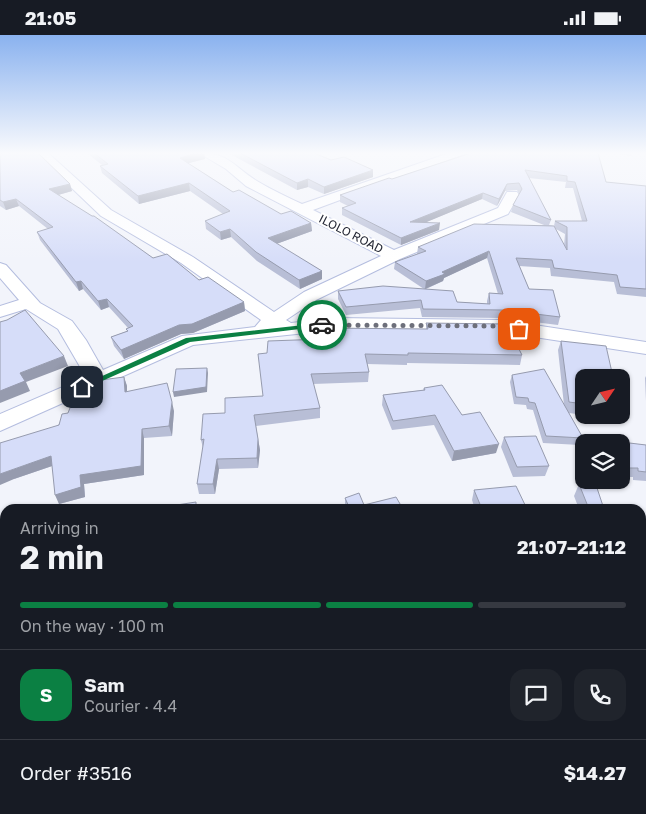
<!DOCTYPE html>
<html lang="en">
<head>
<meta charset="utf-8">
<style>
  :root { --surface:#171b24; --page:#20242c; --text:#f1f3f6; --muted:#9ea1a6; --line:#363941; --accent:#0b8043 }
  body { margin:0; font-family:"Golos Text",sans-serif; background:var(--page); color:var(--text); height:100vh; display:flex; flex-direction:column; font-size:19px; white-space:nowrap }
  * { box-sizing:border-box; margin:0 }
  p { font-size:16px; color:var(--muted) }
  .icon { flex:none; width:28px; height:28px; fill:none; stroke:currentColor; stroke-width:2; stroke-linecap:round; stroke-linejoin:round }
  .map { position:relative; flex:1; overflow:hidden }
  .side { position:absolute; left:0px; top:469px; width:646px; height:311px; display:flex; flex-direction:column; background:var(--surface); border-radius:15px 15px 0 0; box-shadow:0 1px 4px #0004 }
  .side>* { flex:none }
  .needle { width:32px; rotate:55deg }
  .buttons { position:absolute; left:575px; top:334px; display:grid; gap:10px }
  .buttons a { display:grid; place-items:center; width:55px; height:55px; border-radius:10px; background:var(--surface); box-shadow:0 1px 4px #0004; font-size:25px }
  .pin { position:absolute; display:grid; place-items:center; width:42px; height:42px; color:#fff; margin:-21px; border-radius:10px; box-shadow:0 2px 8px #0006 }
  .courier { position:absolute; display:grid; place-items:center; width:50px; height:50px; margin:-25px; border:4px solid #0b8043; border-radius:50%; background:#fff; color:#222; box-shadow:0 1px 6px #0007 }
  .overview em { font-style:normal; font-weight:700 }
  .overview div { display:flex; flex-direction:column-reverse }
  .overview { display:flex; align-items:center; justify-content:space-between; height:85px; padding:0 20px }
  h1 { font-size:32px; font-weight:700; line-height:38px }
  .bar { display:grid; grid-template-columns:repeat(4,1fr); gap:8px 5px; align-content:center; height:60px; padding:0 20px }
  .bar i { height:6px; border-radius:4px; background:var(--line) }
  .bar .on { background:var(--accent) }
  .bar p { grid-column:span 4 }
  .line { display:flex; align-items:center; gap:12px; padding:0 20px; border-top:1px solid var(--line) }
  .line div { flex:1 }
  .round { display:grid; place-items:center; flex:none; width:52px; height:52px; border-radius:15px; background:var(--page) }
  .status { display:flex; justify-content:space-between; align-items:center; height:35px; padding:0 25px; background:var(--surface); direction:ltr }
  .status svg { height:14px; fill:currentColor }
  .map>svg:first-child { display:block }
</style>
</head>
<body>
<div class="status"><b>21:05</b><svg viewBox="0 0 49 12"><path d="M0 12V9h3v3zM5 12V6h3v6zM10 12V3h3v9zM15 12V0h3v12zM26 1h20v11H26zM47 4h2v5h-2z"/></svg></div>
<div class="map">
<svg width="646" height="779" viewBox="0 0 646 779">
  <rect width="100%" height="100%" fill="#f2f4fb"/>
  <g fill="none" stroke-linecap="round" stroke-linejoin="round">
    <defs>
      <path id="minor" d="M35 118H48L111 175 193 222 274 277 304 257 381 221 246 151 226 134 199 118C230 118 234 132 257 146 272 155 287 162 302 169L449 118H467L313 175 394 215 498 173 507 157H517L519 160 508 179 400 224 316 265 286 285 291 288 334 283 501 285 646 307V319L501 297 334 295 193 310 0 396V379L86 342 58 294 26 274 0 282V271L19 265 0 243V228L6 230 40 268 72 286 86 305 103 335 182 301 255 292 261 285 181 228 101 181Z"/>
    </defs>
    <!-- minor casing -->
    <use href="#minor" stroke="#b4bddf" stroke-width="2"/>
    <!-- minor -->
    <use href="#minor" fill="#fff" fill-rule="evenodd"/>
  </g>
  <!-- wall -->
  <path fill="#b8bed6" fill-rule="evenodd" d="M0 118 70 149 72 156 58 160 153 223 244 267 245 276 193 298 181 299 124 324 114 311 111 302 127 296 126 294 128 293 109 272 101 275 83 254 79 256 40 205 37 197 48 194 19 171 6 175 0 171Z
    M87 118H204L205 124 188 128 233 157 281 179 311 188 312 196 276 209 322 236V244L300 254 257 226 231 202 221 205 206 194 205 186 223 179 190 156 139 169 102 138 100 131 102 130Z
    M228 118H314L373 142 324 159 308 152 297 155Z
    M469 118H598L606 147 646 151V262L617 259 614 247 551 241 550 233 519 231 529 254 560 282 558 290 501 283 422 282 420 273 346 280 338 264V256L424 254 394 234 395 227 417 219 418 212 544 190 511 177 513 170 519 159 517 155 505 156 497 171 482 164 426 187 439 195 401 210 342 180V173L348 171 340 167V160L392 144 468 119ZM529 143 566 147 565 153H573L582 186H555L554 191 549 190 551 185ZM556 194 565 199 564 211ZM487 223 498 259 489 258 487 266V269L457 267 426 254 443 246 444 243Z
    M613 118H632L631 121Z
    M426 288 522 320 520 330 407 328V330L367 329 369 337 368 347 313 349 320 373V383L256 391 260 415 258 433 219 434 215 459H199L197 449 203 413 201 405 225 378 263 361 267 318 323 304 322 293 426 294Z
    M561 306 584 342V380L569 378 583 403 580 410 543 408 533 375 527 374 526 370 514 369 510 347 512 340 564 370 558 315Z
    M646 341V366L645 343Z
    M124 342 127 351V356L174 376 172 401 144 403V440L84 449 85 462 59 469 52 431 14 444 68 378 100 363Z
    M424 353 462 380 496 418 452 426 434 390 392 395 382 370 383 360 423 355Z
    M504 402 549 431 545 441 513 442 501 412Z
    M585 403 646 410V446L633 445V442H621V408H584V417L581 412Z
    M579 449 604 474H579L574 461Z
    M474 455 527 474H475L472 465Z
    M345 463 364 470 403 474H345Z
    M641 496H646V726H641V662H645L641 650Z
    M314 775H380V777H347Z
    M477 775H535L536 779H474Z"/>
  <!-- shaded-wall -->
  <path fill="#969bae" d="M196 118H204L205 124 181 130 180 123Z
    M373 135V142L324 159V152Z
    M308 144V152L297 155V148Z
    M189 148 190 156 139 169 138 161Z
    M70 149 72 156 51 162 49 154Z
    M507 149 505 156 497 171 499 164Z
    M483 158 482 164 410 194V187Z
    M16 164 19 171 6 175 3 167Z
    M311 188 312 196 268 212V203Z
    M440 188 439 195 401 210V203Z
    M230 194 231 202 221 205 220 197Z
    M489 216 487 223 444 243 443 246 425 254 426 246 442 237Z
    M322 236V244L300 254 299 245Z
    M81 246 83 254 79 256 76 247Z
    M107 264 109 272 101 275 98 266Z
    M244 267 245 276 193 298 181 299 124 324 121 315 179 290Z
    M64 321 68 331 26 347 30 356 0 368V356L20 338Z
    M207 333 208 338 207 357 174 362 173 357Z
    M124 342 127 351V366L125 357Z
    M172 367 174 376 172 401 169 391Z
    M142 394 144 403V440L84 449 85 462 59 469 55 460 80 440Z
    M258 404 260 415 258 433 257 423Z
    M499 409 496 418 452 426 454 416Z
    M51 421 55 430 14 444 0 450V439Z
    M217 424 219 434 215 459 213 449Z
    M0 518 4 524 3 534 0 529Z
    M5 602V611L0 612V603Z
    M39 775H48L47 779H38Z
    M203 775H206V779H203Z"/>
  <!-- building -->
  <path fill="#d6ddf9" stroke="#969bae" d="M0 118H38L70 149 49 154 92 181H94L153 223 167 219 199 245 208 242 244 267 192 289 179 290 121 315 111 302 128 296 126 294 133 291 107 264 98 266 81 246 76 247 37 197 53 192 16 164 3 167 0 165Z
    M94 118H196L180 123 233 157 239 155 281 179 291 176 311 188 268 203 322 236 299 245 256 217 230 194 220 197 205 186 230 176 189 148 138 161 100 131 108 129Z
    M240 118H314L331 125 344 122 373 135 324 152 308 144 297 148Z
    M471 118H598L606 147 646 151V254L620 252 617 240 554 233 552 225 516 223 529 254 553 255 560 282 503 275 423 274 421 265 346 272 338 256 383 251 453 256 457 267 490 269 489 258 503 259 489 216 442 237 445 239 426 246 395 227 426 216 418 212 474 189 554 191 567 215V192L555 186H587L575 147 567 146V141L525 135 551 185 513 170 522 154 519 148 507 149 499 164 483 158 410 187 440 188 401 203 342 173 356 168 340 160 389 143 392 144Z
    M25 275 64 321 20 338 25 346 0 356V287L7 285Z
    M426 288 506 289 522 320 408 318V320L365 319 369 337 311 339 320 373 254 380 258 404 257 423 217 424 213 449H197L204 404 201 405 203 379 225 378V363L263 361 258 319 267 318 268 306 324 304 322 293 428 294Z
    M561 306 606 311 613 342H584V369L569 367Z
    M207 333 206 352 173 357 176 334Z
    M544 334 583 403 546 401 535 368 529 367 528 363 516 362 512 340Z
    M124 342 125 357 167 348 172 367 169 391 142 394 141 431 80 440 81 452 55 460 51 421 0 439V408L59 390 62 379 68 378 73 365 100 363 101 345Z
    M442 350 462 380 480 377 499 409 454 416 435 380 393 386 383 360 425 355 424 353Z
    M536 401 549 431 517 432 504 402Z
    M585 403H611L613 406 646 410V437L638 436V433H621V408H588Z
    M579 449 596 450 604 474H589Z
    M516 451 527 474H482L474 455Z
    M359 458 364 470 396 462 403 474H350L345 463Z
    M196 467V474H151Z
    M641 496H646V629L641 616V612H643L641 607Z
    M5 524V602L0 603V525Z
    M641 662H646V717H641Z
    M13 775H39L38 779H12Z
    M133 775H203V779H132Z
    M314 775H347V779H314Z
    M481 775H535L536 779H481Z"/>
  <!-- sky -->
  <linearGradient id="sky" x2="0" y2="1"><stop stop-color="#8ab2ef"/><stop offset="0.52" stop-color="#f9fafd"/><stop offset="1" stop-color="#f9fafd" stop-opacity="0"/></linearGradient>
  <rect width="646" height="227" fill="url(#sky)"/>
  <!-- route -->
  <path fill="#0b8043" d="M322 288H325V291L190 307 84 354 78 352 186 303Z"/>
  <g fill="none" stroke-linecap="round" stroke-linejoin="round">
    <!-- done -->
    <path stroke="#6d6f7a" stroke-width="5" stroke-dasharray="0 9" d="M322 290 501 291 519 294"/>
  </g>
  <g text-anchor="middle" stroke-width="4" stroke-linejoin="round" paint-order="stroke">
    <!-- far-street labels -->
    <g font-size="12" fill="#252835" stroke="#fff">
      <text transform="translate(351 199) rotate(27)" y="4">ILOLO ROAD</text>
    </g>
  </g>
</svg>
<div class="buttons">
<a><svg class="needle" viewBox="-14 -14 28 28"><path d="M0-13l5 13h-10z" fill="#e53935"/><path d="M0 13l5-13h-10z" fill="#9ea1a6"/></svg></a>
<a><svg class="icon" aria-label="layers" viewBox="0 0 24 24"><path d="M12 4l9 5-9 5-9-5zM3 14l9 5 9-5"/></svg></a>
</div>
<div class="pin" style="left:519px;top:294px;background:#ea580c"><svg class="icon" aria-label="bag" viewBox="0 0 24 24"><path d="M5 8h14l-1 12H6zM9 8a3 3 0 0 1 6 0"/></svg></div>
<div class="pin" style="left:82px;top:352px;background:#1f2937"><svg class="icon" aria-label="home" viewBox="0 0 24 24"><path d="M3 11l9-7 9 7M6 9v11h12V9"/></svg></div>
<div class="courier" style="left:322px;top:290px"><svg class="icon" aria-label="car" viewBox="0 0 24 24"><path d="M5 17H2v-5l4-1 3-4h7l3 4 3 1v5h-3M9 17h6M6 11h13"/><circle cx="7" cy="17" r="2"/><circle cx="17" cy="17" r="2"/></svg></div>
<section class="side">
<div class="overview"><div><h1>2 min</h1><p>Arriving in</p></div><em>21:07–21:12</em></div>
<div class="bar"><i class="on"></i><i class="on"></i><i class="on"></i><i></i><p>On the way · 100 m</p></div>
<div class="line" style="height:90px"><b class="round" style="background:var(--accent);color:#fff">S</b><div><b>Sam</b><p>Courier · 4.4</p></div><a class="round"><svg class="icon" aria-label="chat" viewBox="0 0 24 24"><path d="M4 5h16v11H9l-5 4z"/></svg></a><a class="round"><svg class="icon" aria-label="phone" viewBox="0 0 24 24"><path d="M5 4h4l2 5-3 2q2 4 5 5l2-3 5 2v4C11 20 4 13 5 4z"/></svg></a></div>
<div class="line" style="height:65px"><div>Order #3516</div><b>$14.27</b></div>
</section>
</div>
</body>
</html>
